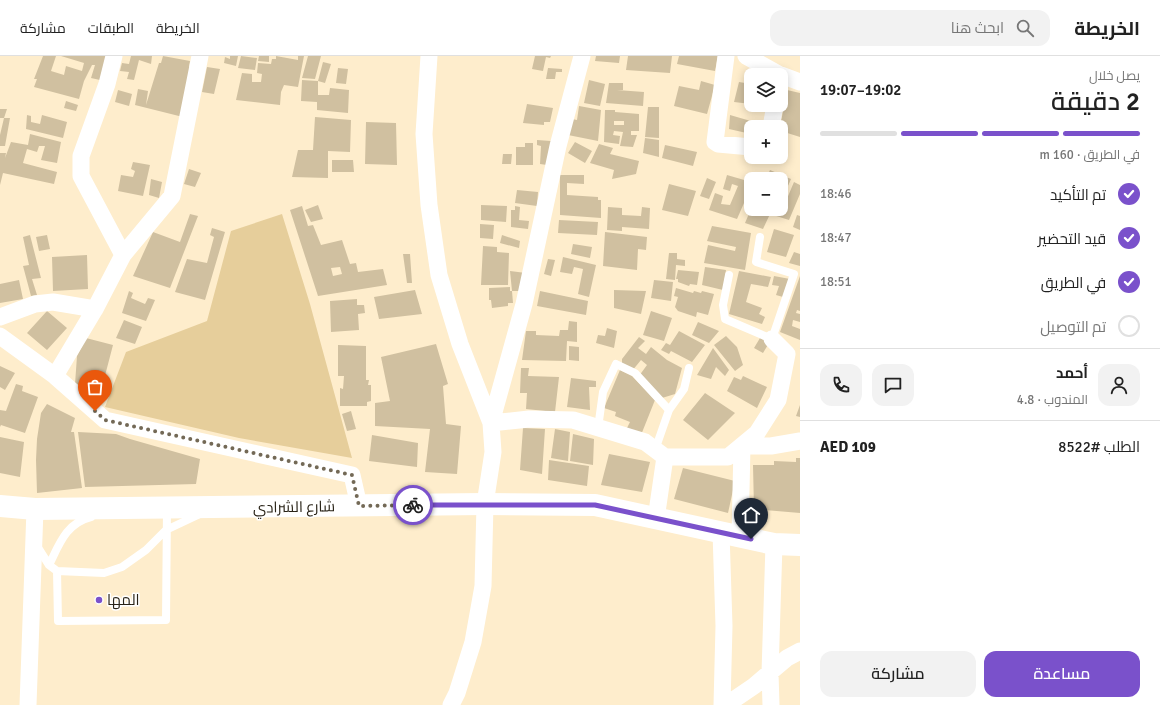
<!DOCTYPE html>
<html lang="ar">
<head>
<meta charset="utf-8">
<style>
  :root { --surface:#fff; --page:#f2f2f2; --text:#222; --muted:#767676; --line:#e0e0e0; --accent:#7a51cb }
  body { margin:0; font-family:Signika,Cairo,sans-serif; background:var(--page); color:var(--text); direction:rtl; height:100vh; display:flex; flex-direction:column; font-size:15px; white-space:nowrap }
  * { box-sizing:border-box; margin:0 }
  p { font-size:13px; color:var(--muted) }
  .icon { flex:none; width:22px; height:22px; fill:none; stroke:currentColor; stroke-width:2; stroke-linecap:round; stroke-linejoin:round }
  .map { position:relative; flex:1; overflow:hidden; direction:ltr }
  .side { display:flex; flex-direction:column; background:var(--surface); width:360px }
  .side>* { flex:none }
  .fabs { position:absolute; left:744px; top:12px; display:grid; gap:8px }
  .fabs a { display:grid; place-items:center; width:44px; height:44px; border-radius:8px; background:var(--surface); box-shadow:0 2px 10px #0003; font-size:20px }
  .pin { position:absolute; display:grid; place-items:center; width:34px; height:34px; color:#fff; margin:-41px -17px; border-radius:50% 50% 50% 0; rotate:-45deg; box-shadow:0 0 4px #0007 }
  .pin .icon { rotate:45deg }
  .courier { position:absolute; display:grid; place-items:center; width:40px; height:40px; margin:-20px; border:3px solid #7a51cb; border-radius:50%; background:#fff; color:#222; box-shadow:0 1px 5px #0007 }
  .head em { font-style:normal; font-weight:600 }
  .head div { display:flex; flex-direction:column-reverse }
  .head { display:flex; align-items:center; justify-content:space-between; height:68px; padding:0 20px }
  h1 { font-size:26px; font-weight:600; line-height:30px }
  .bar { display:grid; grid-template-columns:repeat(4,1fr); gap:6px 4px; align-content:center; height:48px; padding:0 20px }
  .bar i { height:5px; border-radius:3px; background:var(--line) }
  .bar .current { background:var(--accent) }
  .bar p { grid-column:span 4 }
  .line { display:flex; align-items:center; gap:10px; padding:0 20px; border-top:1px solid var(--line) }
  .line div { flex:1 }
  .round { display:grid; place-items:center; flex:none; width:42px; height:42px; border-radius:12px; background:var(--page) }
  ol { padding:0 20px; list-style:none }
  li { display:flex; align-items:center; gap:12px; height:44px }
  li p { margin-inline-start:auto }
  li .icon { padding:4px; border-radius:50%; background:var(--accent); color:#fff; stroke-width:4 }
  li:last-child { color:var(--muted) }
  li i { width:22px; height:22px; border:2px solid var(--line); border-radius:50% }
  .primary-button { display:flex; gap:8px; margin-top:auto; padding:8px 20px }
  .primary-button a { flex:1; height:46px; border-radius:12px; background:var(--accent); color:#fff; font-size:16px; font-weight:600; line-height:46px; text-align:center }
  .primary-button a+a { background:var(--page); color:var(--text) }
  header { display:flex; align-items:center; gap:24px; box-sizing:border-box; height:56px; padding:0 20px; background:var(--surface); border-bottom:1px solid var(--line) }
  header strong { font-size:19px }
  nav { display:flex; gap:22px; margin-inline-start:auto; font-size:14px }
  .search { width:280px; height:36px; background:var(--page); display:flex; align-items:center; gap:10px; box-sizing:border-box; padding:0 14px; border-radius:12px; color:var(--muted); font-size:15px }
  main { display:flex; flex:1; min-height:0 }
  .map>svg:first-child { display:block }
</style>
</head>
<body>
<header>
<strong>الخريطة</strong>
<div class="search"><svg class="icon" aria-label="search" viewBox="0 0 24 24"><circle cx="10" cy="10" r="6"/><path d="M15 15l6 6"/></svg>ابحث هنا</div>
<nav><a>الخريطة</a><a>الطبقات</a><a>مشاركة</a></nav>
</header>
<main>
<section class="side">
<div class="head"><div><h1>2 دقيقة</h1><p>يصل خلال</p></div><em>19:02–19:07</em></div>
<div class="bar"><i class="current"></i><i class="current"></i><i class="current"></i><i></i><p>في الطريق · 160 m</p></div>
<ol>
<li><svg class="icon" aria-label="check" viewBox="0 0 24 24"><path d="M5 12l5 5 9-10"/></svg>تم التأكيد<p>18:46</p></li>
<li><svg class="icon" aria-label="check" viewBox="0 0 24 24"><path d="M5 12l5 5 9-10"/></svg>قيد التحضير<p>18:47</p></li>
<li><svg class="icon" aria-label="check" viewBox="0 0 24 24"><path d="M5 12l5 5 9-10"/></svg>في الطريق<p>18:51</p></li>
<li><i></i>تم التوصيل</li>
</ol>
<div class="line" style="height:72px"><a class="round"><svg class="icon" aria-label="person" viewBox="0 0 24 24"><circle cx="12" cy="8" r="4"/><path d="M4 21q1-7 8-7t8 7"/></svg></a><div><b>أحمد</b><p>المندوب · 4.8</p></div><a class="round"><svg class="icon" aria-label="chat" viewBox="0 0 24 24"><path d="M4 5h16v11H9l-5 4z"/></svg></a><a class="round"><svg class="icon" aria-label="phone" viewBox="0 0 24 24"><path d="M5 4h4l2 5-3 2q2 4 5 5l2-3 5 2v4C11 20 4 13 5 4z"/></svg></a></div>
<div class="line" style="height:52px"><div>الطلب #8522</div><b>AED 109</b></div>
<div class="primary-button"><a>مساعدة</a><a>مشاركة</a></div>
</section>
<div class="map">
<svg width="800" height="649" viewBox="0 0 800 649">
  <rect width="100%" height="100%" fill="#feedcc"/>
  <!-- green -->
  <path fill="#e6ce9b" d="M282 158 310 248 352 402 239 382 105 351 126 296 207 265 231 175Z"/>
  <!-- building -->
  <path fill="#d0c0a0" fill-rule="evenodd" d="M43 0H56L51 15 64 19 66 10 82 15 84 7 61 0H107L100 24 91 22 95 9H92L84 25 79 43 34 31 37 23H34Z
    M131 0H152L151 8 139 4 134 24 127 23 129 16 120 15 122 7 129 8Z
    M163 0 190 5 189 11H192L183 61 135 49 138 33 148 35 146 49 159 7H161Z
    M230 0H238L236 10 224 7 225 1 230 3Z
    M241 0 257 2 255 14 238 12Z
    M259 0H269V6L258 5Z
    M276 0 298 4V0H304L298 31 284 29 281 36 280 49 236 44 242 17 252 18V26H261L262 18 257 17 258 7 271 8 272 3H276Z
    M308 0H321L315 23 302 22Z
    M535 0H551L550 2 546 1 543 15 532 13Z
    M596 0H620L619 7 595 5Z
    M628 0H672L670 17 626 14Z
    M679 0H718L715 15 677 8Z
    M323 6 331 8 325 27 318 25V39H329L330 32 349 34 348 57 317 54V46L301 45 302 24 318 25Z
    M207 11 220 13 214 38 202 36Z
    M338 12 348 13 346 28 336 27Z
    M548 12 562 13V16H556L555 23H546Z
    M589 24 605 28 600 50 584 47Z
    M701 25 715 29 707 58 674 50 679 30 699 34Z
    M739 26 751 28V48L734 46Z
    M609 27H623V34H617L644 36 643 50 606 47Z
    M118 34 132 38 129 50 115 46Z
    M787 34 800 37V81L781 75 780 71Z
    M66 45 78 49 76 55 64 52Z
    M527 48 553 52 550 66H544V69L523 67Z
    M579 50 601 54 598 85 568 79 572 63 577 64Z
    M648 51H659V82L645 81Z
    M0 53H7L4 62H0Z
    M605 54H615V56L639 58V75H631V79H637L633 91 620 90 623 76 614 75 613 79 620 80 619 88 604 86ZM614 65H624V69H614Z
    M27 59 31 60V66L40 68 42 59 67 66 63 82 26 73Z
    M730 59 761 68V71H751V78L729 73Z
    M315 61 351 64 350 96 328 95V122L292 121 298 94H313Z
    M4 62H10L5 90H0V79Z
    M366 66 396 67 397 109 365 108Z
    M30 78 61 86 57 107 41 104 45 90H39L37 96 27 93 23 107 57 116 54 128 3 117 0 129V97H6L5 102 11 86 28 89Z
    M645 82 659 84V101L643 97Z
    M537 84 551 85 547 109 540 108 541 90 537 89Z
    M575 86 592 95 585 107 568 97Z
    M525 87H533V109H516V91H525Z
    M599 88 613 92 610 98 639 105 636 118 612 123 614 114 590 107Z
    M665 89 697 96 693 110 662 102Z
    M503 98H512L511 108H502Z
    M332 104H353L354 116H332Z
    M133 106 150 109 143 140 118 135 121 119 133 121 135 115 131 113Z
    M189 113 201 117 195 131 184 128Z
    M770 114 791 123 784 139 781 138V123H766Z
    M560 119H584V128L567 127V139L598 141V144H601V162L560 159Z
    M727 119 751 126V131L737 163 709 154 715 137 723 140 721 148 730 149 738 130 732 128 730 135 723 133Z
    M707 122 716 126 709 143 700 140Z
    M151 123 162 126 159 142 149 139Z
    M794 126 800 129V138L789 164 770 158 763 173 745 167 751 153 767 157 769 153H781V143L786 145Z
    M669 128 696 135 688 160 662 154Z
    M517 134 538 136 537 150 515 147Z
    M318 149 323 163 311 166 305 154Z
    M481 149 507 150 506 166 481 164Z
    M302 150 308 170 313 169 321 189 342 184 350 208 356 207 358 216 383 213 387 229 318 240 290 154ZM340 211 342 218 333 220 331 212Z
    M515 150 520 151 519 164 529 165 528 173 511 171V154H515Z
    M608 151 622 152V159L641 160 642 151 650 152 649 173 622 171V175L607 174Z
    M190 158 198 160 170 232 133 220 153 176 180 186Z
    M797 159 800 160V174L793 171Z
    M559 164 598 166 597 179 558 177Z
    M480 168 494 169 493 183 480 182Z
    M712 170 751 177 745 214 704 207 708 189 735 195 736 191 707 185Z
    M212 172 225 176 205 244 175 236 187 203 207 207 214 181 210 179Z
    M774 173 794 179 786 201 767 196Z
    M605 176 647 181 646 194 638 193 637 214 603 210Z
    M30 179 41 222 32 223 37 239 31 240 23 210 29 209 23 181Z
    M47 179 50 193 39 195 36 181Z
    M502 179 520 185 519 192 500 187Z
    M573 188 592 191 590 202 571 198Z
    M483 190 497 191V196L509 197 508 229H481Z
    M794 196 800 198V210L789 207Z
    M669 197H677V203L685 204V210L676 209 675 224 666 223Z
    M403 198H410L412 227H407Z
    M87 199 88 233 53 235 52 201Z
    M563 201 596 209 589 241 578 238 583 213 574 211 572 218 560 216Z
    M548 203 555 204 551 220 544 218Z
    M705 211 726 214 723 234 702 229Z
    M678 214 699 216 697 229 690 228 689 230 678 226V223H676Z
    M510 215 526 217 524 235H512L513 247H508V250L492 252 491 244H489V232L510 231V235H512Z
    M739 215 771 221 768 231 751 228 746 246 762 252 759 258 765 261 762 268 729 258Z
    M774 220 790 223 783 241 776 239 779 230 772 229Z
    M800 220V255L797 254 796 257 800 258V266L793 264 792 270 800 273V284L780 276Z
    M19 224 23 243 0 247V228Z
    M654 224 673 226 671 245 651 242Z
    M676 232 693 237 694 235 701 237 702 235 714 238 708 259 697 256 696 261 678 255 675 251 678 241 674 240Z
    M415 234 422 258 379 263 374 241Z
    M614 234 646 235 641 258 614 252Z
    M129 235 133 237 131 242 145 248 148 242 155 244 146 265 122 257Z
    M540 235 588 245 586 259 537 250Z
    M357 243V249H364L365 257 358 258 359 274 331 276 330 245Z
    M47 255 67 272 47 294 27 277Z
    M651 255 672 262 664 285 643 279Z
    M124 264 142 271 135 288 116 282Z
    M569 265 577 266V286L567 285 566 305 522 304 526 275H536V279L559 280 560 274H568Z
    M698 266 719 275 709 287 692 279Z
    M607 272 617 275 614 292 596 287 598 279 605 280Z
    M679 275 705 289 692 306 671 295 669 298 661 294 666 287 670 289Z
    M726 280 737 291 743 309 735 315 714 289Z
    M639 281 645 285 638 292 646 298 651 291 667 304 682 312 675 338 662 342 639 320 647 309 641 304 632 315 622 308V303Z
    M86 282 113 289 101 335 75 328 77 300Z
    M760 282 769 287 763 297 754 292Z
    M436 288 448 328 443 330 446 368 461 370 457 418 425 416 430 373 375 370V347L390 345 381 301Z
    M338 289 366 290V324H369L368 329H371V345L367 346V350H340V332L343 333 344 320H338Z
    M569 290 579 291V305L569 304Z
    M713 292 729 314 725 320 716 311 711 323 697 319Z
    M0 310 15 317 5 334 0 331Z
    M521 312H529L528 320 559 321 555 356 526 353 527 337H520Z
    M620 314 632 320 655 344 641 379 626 374 630 366 615 360 616 356 604 352Z
    M743 320 767 331 757 352 727 335 734 321 741 324Z
    M571 322 596 325V331H589L590 354 567 351Z
    M16 328 23 330 22 335 38 341 25 377 1 369 0 371V354L6 355Z
    M705 337 735 357 708 384 683 364Z
    M47 348 75 362 71 376H74L82 432 37 437 36 404 37 383 41 357Z
    M800 349V361L796 360Z
    M351 355 356 373 347 375 342 358Z
    M523 372 545 373 542 418 520 414Z
    M555 373 570 376 568 405 551 402Z
    M78 376 116 378 130 383 200 403 196 428 85 431Z
    M573 378 594 383 593 409 570 405Z
    M372 379 418 387 417 411 369 405Z
    M0 381 24 386 20 421 0 417Z
    M609 398 650 406 642 436 601 429Z
    M796 402H800V457L754 453 753 409H774V405L796 406Z
    M549 404 589 410 587 430 548 424Z
    M683 412 735 425 728 457 674 443Z"/>
  <g fill="none" stroke-linecap="round" stroke-linejoin="round">
    <!-- lane -->
    <path stroke="#fff" stroke-width="8" d="M729 219 723 249 725 263 772 283 794 218 756 206 760 181
      M598 372 603 336 616 308 635 317 669 354
      M655 394 669 354 684 333 689 312
      M37 490 49 509 57 515 104 517 122 511 146 494 166 474 200 458
      M49 509C59 489 66 467 91 461
      M57 515 58 565 166 564 167 453"/>
    <!-- street -->
    <path stroke="#fff" stroke-width="17" d="M114 0 107 28 81 100V120L123 199
      M429 0 424 78 429 149 439 219 460 288 491 367
      M726 0 715 86 718 88 751 91
      M746 0 780 19
      M781 19 800 26
      M771 71 775 49
      M0 261 35 248 53 246 95 253
      M0 280 55 320 105 364 352 419 359 450
      M55 320 95 253 123 199 172 140 200 0
      M491 367 529 363 573 364 645 386 665 401 656 463
      M665 401H728L757 377 778 344 787 298 772 283
      M721 476 724 570 722 649
      M740 480 742 390H771L800 385
      M28 649 35 453
      M451 649 457 637 473 586 483 530 485 448 493 396 491 367 524 248 558 90 582 0
      M726 649 754 630 787 602 800 595
      M771 649 770 617 774 488"/>
    <!-- secondary -->
    <path stroke="#fff" stroke-width="22" d="M0 450 35 453 485 448 595 449 774 488 800 489"/>
  </g>
  <g fill="none" stroke-linecap="round" stroke-linejoin="round">
    <!-- done -->
    <path stroke="#736956" stroke-width="4" stroke-dasharray="0 7.2" d="M95 355 105 364 352 419 359 450 413 449"/>
    <!-- route -->
    <path stroke="#7a51cb" stroke-width="5" d="M413 449H595L751 483"/>
  </g>
  <!-- markers -->
  <circle fill="#7a51cb" stroke="#fff" stroke-width="1.5" cx="99" cy="544" r="4"/>
  <g text-anchor="middle" stroke-width="3" stroke-linejoin="round" paint-order="stroke">
    <!-- street labels -->
    <g font-size="15" fill="#282216" stroke="#fff">
      <text transform="translate(294 451) rotate(-1)" y="5">شارع الشرادي</text>
    </g>
    <!-- poi labels -->
    <g font-size="15" fill="#282216" stroke="#fff" text-anchor="start">
      <text x="107" y="549">المها</text>
    </g>
  </g>
</svg>
<div class="fabs">
<a><svg class="icon" aria-label="layers" viewBox="0 0 24 24"><path d="M12 4l9 5-9 5-9-5zM3 14l9 5 9-5"/></svg></a>
<a>+</a>
<a>−</a>
</div>
<div class="pin" style="left:95px;top:355px;background:#ea580c"><svg class="icon" aria-label="bag" viewBox="0 0 24 24"><path d="M5 8h14l-1 12H6zM9 8a3 3 0 0 1 6 0"/></svg></div>
<div class="pin" style="left:751px;top:483px;background:#1f2937"><svg class="icon" aria-label="home" viewBox="0 0 24 24"><path d="M3 11l9-7 9 7M6 9v11h12V9"/></svg></div>
<div class="courier" style="left:413px;top:449px"><svg class="icon" aria-label="bike" viewBox="0 0 24 24"><circle cx="6" cy="16" r="4"/><circle cx="18" cy="16" r="4"/><path d="M6 16l4-8h5l3 8M10 8l3 8H6M13 5h3"/></svg></div>
</div>
</main>
</body>
</html>
